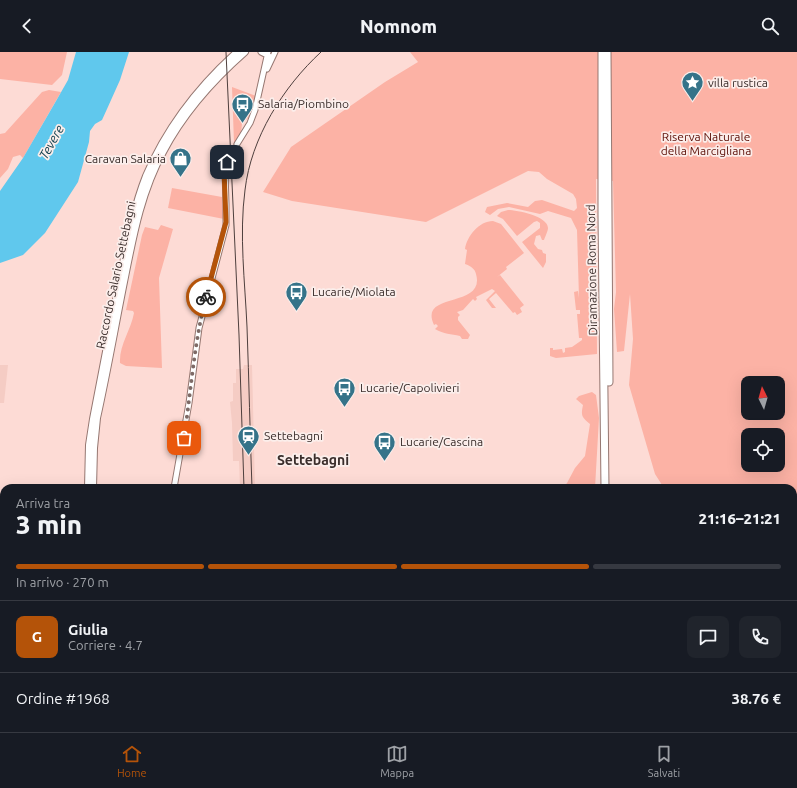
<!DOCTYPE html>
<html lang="it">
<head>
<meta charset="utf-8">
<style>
  :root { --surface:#171b24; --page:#20242c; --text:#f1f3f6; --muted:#9ea1a6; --line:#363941; --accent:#b45309 }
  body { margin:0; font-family:Ubuntu,sans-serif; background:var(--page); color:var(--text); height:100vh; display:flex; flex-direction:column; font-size:15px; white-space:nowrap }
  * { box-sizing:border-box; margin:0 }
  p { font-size:13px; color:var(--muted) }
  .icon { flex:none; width:22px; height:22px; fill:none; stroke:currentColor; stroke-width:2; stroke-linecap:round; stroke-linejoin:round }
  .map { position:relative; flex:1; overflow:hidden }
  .sheet { position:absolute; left:0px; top:432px; width:797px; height:248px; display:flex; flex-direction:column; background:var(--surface); border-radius:12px 12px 0 0; box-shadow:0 4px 16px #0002 }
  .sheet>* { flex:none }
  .needle { width:26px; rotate:355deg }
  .buttons { position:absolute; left:741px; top:324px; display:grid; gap:8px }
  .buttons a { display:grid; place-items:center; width:44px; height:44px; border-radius:8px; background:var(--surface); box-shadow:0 4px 16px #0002; font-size:20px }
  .pin { position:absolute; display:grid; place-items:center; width:34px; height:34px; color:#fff; margin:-17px; border-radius:8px; box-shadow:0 2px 6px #0006 }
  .courier { position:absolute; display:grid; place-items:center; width:40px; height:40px; margin:-20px; border:3px solid #b45309; border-radius:50%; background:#fff; color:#222; box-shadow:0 1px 5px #0007 }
  .summary em { font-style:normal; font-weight:800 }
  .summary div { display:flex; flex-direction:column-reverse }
  .summary { display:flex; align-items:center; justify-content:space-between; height:68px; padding:0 16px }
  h1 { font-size:26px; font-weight:800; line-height:30px }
  .bar { display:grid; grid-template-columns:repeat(4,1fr); gap:6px 4px; align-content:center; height:48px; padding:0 16px }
  .bar i { height:5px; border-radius:3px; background:var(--line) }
  .bar .on { background:var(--accent) }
  .bar p { grid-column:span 4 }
  .line { display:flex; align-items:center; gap:10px; padding:0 16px; border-top:1px solid var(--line) }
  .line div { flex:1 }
  .round { display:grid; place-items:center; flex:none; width:42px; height:42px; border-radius:8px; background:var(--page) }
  header { display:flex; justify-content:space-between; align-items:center; height:52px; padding:0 16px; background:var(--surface); font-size:18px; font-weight:800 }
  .dock { display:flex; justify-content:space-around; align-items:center; height:56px; border-top:1px solid var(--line); background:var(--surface); font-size:11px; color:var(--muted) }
  .dock a { display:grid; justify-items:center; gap:2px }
  .dock .on { color:var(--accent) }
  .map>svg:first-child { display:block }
</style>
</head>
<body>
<header><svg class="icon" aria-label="back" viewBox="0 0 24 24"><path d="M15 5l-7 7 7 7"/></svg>Nomnom<svg class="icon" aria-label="search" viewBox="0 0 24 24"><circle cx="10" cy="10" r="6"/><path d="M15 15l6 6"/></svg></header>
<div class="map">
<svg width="797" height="680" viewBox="0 0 797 680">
  <rect width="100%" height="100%" fill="#fddbd5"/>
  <!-- built -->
  <path fill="#f5ccc4" d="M0 313H8L4 351H0Z
    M244 313H252L255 436H240L239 409H233L232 371 230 350 233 349V331H236V317H243Z"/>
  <!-- green -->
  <path fill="#fcb2a5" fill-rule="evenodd" d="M0 0H67L62 23 52 33 0 27Z
    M410 0H797V680H631V676H793V436H664L655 422 629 333 633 287 630 242 624 299 617 300 614 257 616 240 613 129 596 127 597 302 556 306 550 304V296H553V298L562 297 563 301 565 300V296L572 295 582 288V286H579L577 262H580V258H576L574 240 578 239 579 246 577 178 571 166 548 159 540 162 509 155 498 157 490 163 485 160 487 155 507 151 528 155 535 149 542 148 574 159 577 156 576 147 573 142 547 127 539 120 528 119 426 170 292 149 263 140 291 95 385 30 418 10ZM748 331H778V361H748ZM748 383H778V413H748Z
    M232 35 256 44 251 64 242 71 241 82 234 91Z
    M49 38 61 40 23 106 20 103 13 105 8 117 0 126V82L5 81 42 40Z
    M172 136 222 145 224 167 168 156Z
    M508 158C517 158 548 164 548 176 548 179 545 185 544 188H542L540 183 536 184 534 192 538 197 542 198 543 201 546 202V210L543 216 522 190 540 176V171L537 169 534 170 517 184 503 167 497 164 501 160Z
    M493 169 501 172 524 201 506 215 507 217 497 225 500 223 524 253 520 256 522 260 517 263 515 260 513 261 496 241 489 247 496 256H492L486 248 495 239 492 237 476 245 477 247 475 249 473 247 463 258 457 260 460 263 458 265V268L470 283 468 287H462L460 284C451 282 444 282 435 277L438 274 436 272 434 273C418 239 486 257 476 222 475 217 471 214 465 212L467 198 465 197C467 184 479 169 493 169Z
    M161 173 173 177 159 226 162 316 126 314 120 311C119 293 131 278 134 261L133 259 126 258 142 183 145 175 158 178Z
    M592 340 596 343 599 366 595 436H563L567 431 575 416 585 404 590 372C581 365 581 363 583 353L576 347 579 344Z
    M0 449H4V593L0 592Z"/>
  <!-- water -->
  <path fill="#60c8ed" d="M76 0H129L120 28 107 57 102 68 95 72 90 79 89 90 78 130 45 181 23 203 0 211V139L23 106 56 49 68 28Z
    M0 608 4 611V676H77L80 680H0Z"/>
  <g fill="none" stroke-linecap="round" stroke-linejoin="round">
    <!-- secondary-tunnel -->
    <path stroke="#d6b8b3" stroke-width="5" stroke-dasharray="5 2.5" stroke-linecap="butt" d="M227 111 237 92"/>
    <defs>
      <path id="secondary" d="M261 0 269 4
        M267 17 275 0
        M237 92 250 71 255 58 268 0
        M174 436 189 351 199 276 226 173V152L225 118 227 111"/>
      <path id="primary" d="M88 436 89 393 93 367C102 320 111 273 120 227 127 192 133 157 146 124 167 75 198 35 237 0
        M93 436 94 396 97 366C107 321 115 275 124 230 133 185 141 140 163 100 184 60 212 29 245 0
        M187 676 189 680
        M192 676 194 680"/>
      <path id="highway" d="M602 0V163L605 436
        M607 0 609 330
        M606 676V680"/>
    </defs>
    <!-- secondary casing -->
    <use href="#secondary" stroke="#957771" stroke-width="7"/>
    <!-- primary casing -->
    <use href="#primary" stroke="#957771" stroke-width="8"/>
    <!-- highway casing -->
    <use href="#highway" stroke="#957771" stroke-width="9"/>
    <!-- secondary -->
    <use href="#secondary" stroke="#fff" stroke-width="5"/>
    <!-- primary -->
    <use href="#primary" stroke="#fff" stroke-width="6"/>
    <!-- highway -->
    <use href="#highway" stroke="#fff" stroke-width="7"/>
    <!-- rail -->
    <path stroke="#4e3f3d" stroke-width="1" d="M226 0 239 283 244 436
      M252 436C250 382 249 329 247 275 245 230 239 183 245 138 251 86 283 35 321 0
      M250 676V680
      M258 676V680"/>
  </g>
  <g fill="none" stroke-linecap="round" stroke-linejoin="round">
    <!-- done -->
    <path stroke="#7e6a66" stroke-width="4" stroke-dasharray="0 7.2" d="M184 386C191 339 194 291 206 245"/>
    <!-- route -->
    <path stroke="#b45309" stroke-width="5" d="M206 245 226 170 224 117 227 110"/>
  </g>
  <!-- icons -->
  <defs>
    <symbol id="sight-pin" viewBox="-11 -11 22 30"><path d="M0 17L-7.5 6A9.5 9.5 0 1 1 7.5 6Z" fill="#357389" stroke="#fbeeeb"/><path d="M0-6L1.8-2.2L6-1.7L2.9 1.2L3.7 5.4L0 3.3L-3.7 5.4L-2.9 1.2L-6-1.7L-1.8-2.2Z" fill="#fff"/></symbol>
    <symbol id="bus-pin" viewBox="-11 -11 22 30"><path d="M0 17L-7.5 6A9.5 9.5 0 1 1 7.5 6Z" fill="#357389" stroke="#fbeeeb"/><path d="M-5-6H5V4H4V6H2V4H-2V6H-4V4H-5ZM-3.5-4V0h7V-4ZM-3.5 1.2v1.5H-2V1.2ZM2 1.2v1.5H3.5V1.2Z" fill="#fff"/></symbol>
    <symbol id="shop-pin" viewBox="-11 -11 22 30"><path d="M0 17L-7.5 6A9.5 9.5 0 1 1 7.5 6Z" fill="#357389" stroke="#fbeeeb"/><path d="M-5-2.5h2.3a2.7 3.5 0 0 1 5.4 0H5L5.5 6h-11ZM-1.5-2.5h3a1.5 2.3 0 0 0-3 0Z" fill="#fff"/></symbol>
    <symbol id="station-pin" viewBox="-11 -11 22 30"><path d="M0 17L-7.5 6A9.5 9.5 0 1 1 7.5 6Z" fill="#357389" stroke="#fbeeeb"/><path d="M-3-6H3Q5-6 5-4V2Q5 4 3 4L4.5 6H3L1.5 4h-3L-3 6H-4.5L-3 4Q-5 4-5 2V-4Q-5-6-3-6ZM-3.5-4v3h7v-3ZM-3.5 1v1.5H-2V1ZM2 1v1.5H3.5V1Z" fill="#fff"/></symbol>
  </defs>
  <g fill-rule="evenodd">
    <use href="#sight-pin" x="680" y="18" width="25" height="34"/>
    <use href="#bus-pin" x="230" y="40" width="25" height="34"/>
    <use href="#shop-pin" x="168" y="94" width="25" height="34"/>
    <use href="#bus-pin" x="284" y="228" width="25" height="34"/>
    <use href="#bus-pin" x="332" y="324" width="25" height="34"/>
    <use href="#station-pin" x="236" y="372" width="25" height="34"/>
    <use href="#bus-pin" x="372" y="378" width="25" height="34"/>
  </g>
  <g text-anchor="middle" stroke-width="3.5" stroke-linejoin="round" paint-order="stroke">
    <!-- poi labels -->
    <g font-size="12" fill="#3a2d2b" stroke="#fbeeeb" text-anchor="start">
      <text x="708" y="35">villa rustica</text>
      <text x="258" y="56">Salaria/Piombino</text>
      <text x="166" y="111" text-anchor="end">Caravan Salaria</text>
      <text x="312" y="244">Lucarie/Miolata</text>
      <text x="360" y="340">Lucarie/Capolivieri</text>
      <text x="264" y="388">Settebagni</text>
      <text x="400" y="394">Lucarie/Cascina</text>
    </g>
    <!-- park labels -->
    <g font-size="12" fill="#5d0f07" stroke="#fbeeeb">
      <text x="706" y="89">Riserva Naturale<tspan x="706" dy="14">della Marcigliana</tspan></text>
    </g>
    <!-- street labels -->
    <g font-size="12" fill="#3a2d2b" stroke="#fbeeeb">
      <text transform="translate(592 218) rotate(-91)" y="4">Diramazione Roma Nord</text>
      <text transform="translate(116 223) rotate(-78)" y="4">Raccordo Salario Settebagni</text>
    </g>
    <!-- water labels -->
    <g font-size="13" font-style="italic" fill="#103f4e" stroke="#fbeeeb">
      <text transform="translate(51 90) rotate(-61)" y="5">Tevere</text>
    </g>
    <!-- quarter labels -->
    <g font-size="14" font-weight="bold" fill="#3a2d2b" stroke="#fbeeeb">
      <text x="313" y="413">Settebagni</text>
    </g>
  </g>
</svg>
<div class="buttons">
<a><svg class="needle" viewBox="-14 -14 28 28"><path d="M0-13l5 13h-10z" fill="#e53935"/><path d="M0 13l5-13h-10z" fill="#9ea1a6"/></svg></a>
<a><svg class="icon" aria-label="locate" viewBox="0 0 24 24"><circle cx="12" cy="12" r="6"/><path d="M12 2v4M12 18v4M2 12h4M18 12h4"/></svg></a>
</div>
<div class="pin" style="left:184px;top:386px;background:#ea580c"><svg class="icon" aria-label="bag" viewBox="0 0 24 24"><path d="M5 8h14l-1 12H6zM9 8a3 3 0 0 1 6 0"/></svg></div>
<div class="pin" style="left:227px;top:110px;background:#1f2937"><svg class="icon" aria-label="home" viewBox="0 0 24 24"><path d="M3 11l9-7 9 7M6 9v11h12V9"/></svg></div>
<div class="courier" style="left:206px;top:245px"><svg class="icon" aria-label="bike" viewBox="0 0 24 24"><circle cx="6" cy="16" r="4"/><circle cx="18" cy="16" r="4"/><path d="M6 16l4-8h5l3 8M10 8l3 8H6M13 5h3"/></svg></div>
<section class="sheet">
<div class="summary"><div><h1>3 min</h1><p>Arriva tra</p></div><em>21:16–21:21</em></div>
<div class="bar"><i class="on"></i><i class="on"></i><i class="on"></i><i></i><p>In arrivo · 270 m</p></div>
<div class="line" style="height:72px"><b class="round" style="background:var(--accent);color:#fff">G</b><div><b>Giulia</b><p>Corriere · 4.7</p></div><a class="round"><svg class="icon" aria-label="chat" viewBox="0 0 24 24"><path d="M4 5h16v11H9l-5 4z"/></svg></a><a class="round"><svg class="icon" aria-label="phone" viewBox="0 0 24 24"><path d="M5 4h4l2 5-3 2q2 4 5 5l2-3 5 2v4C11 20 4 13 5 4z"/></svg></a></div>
<div class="line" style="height:52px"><div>Ordine #1968</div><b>38.76 €</b></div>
</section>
</div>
<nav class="dock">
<a class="on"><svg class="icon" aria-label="home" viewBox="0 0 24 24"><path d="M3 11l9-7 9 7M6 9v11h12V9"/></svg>Home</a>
<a><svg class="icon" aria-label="map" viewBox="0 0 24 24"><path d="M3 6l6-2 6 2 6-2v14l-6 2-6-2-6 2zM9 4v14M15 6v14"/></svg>Mappa</a>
<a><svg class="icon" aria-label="saved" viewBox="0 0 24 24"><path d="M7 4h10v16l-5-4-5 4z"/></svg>Salvati</a>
</nav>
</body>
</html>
